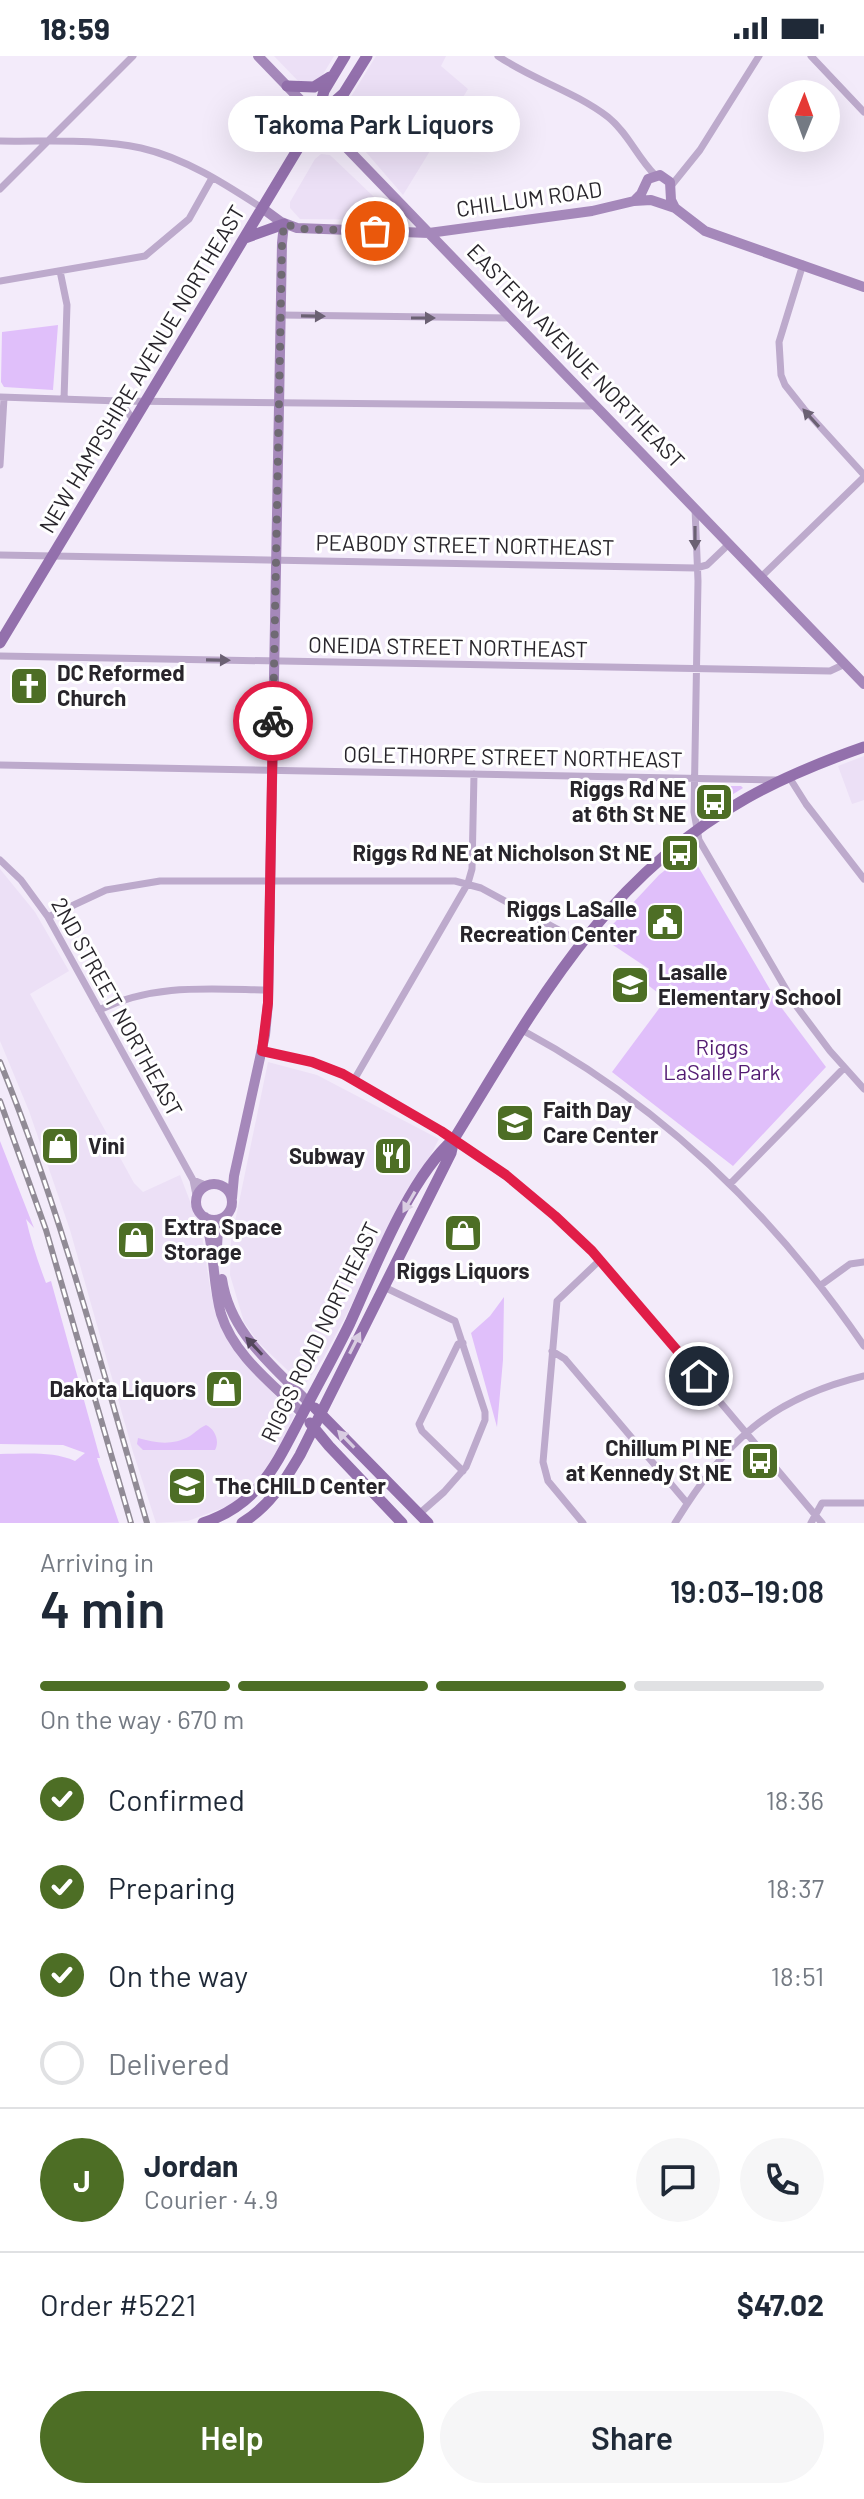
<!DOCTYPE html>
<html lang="en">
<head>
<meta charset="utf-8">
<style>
  :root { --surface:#fff; --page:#f6f6f7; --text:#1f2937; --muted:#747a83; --line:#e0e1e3; --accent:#4d6e25 }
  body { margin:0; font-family:Barlow,sans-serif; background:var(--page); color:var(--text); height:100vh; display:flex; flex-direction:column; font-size:30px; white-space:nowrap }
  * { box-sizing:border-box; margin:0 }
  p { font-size:26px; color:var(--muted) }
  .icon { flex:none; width:44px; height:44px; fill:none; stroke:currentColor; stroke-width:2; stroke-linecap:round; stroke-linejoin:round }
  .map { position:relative; height:1467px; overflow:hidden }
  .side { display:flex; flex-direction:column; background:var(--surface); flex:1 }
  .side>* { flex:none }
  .needle { width:52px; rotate:1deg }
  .tools { position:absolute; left:768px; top:24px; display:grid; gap:16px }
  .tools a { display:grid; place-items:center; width:72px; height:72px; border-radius:50%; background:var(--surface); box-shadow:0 8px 32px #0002; font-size:40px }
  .pin { position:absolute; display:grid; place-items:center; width:68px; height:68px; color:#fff; margin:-34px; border:4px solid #fff; border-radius:50%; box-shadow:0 2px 8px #0007 }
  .courier { position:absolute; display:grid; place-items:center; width:80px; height:80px; margin:-40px; border:6px solid #e11d48; border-radius:50%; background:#fff; color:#222; box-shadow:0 2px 10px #0007 }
  .bubble { position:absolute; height:56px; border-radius:28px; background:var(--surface); box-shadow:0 8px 32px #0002; font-size:26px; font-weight:600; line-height:56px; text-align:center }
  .head em { font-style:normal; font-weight:600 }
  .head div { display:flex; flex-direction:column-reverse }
  .head { display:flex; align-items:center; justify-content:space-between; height:136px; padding:0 40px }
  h1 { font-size:52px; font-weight:600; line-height:60px }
  .bar { display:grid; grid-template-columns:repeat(4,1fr); gap:12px 8px; align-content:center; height:96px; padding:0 40px }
  .bar i { height:10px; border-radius:6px; background:var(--line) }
  .bar .current { background:var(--accent) }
  .bar p { grid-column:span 4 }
  .line { display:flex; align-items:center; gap:20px; padding:0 40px; border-top:2px solid var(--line) }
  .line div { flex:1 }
  .round { display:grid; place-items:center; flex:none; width:84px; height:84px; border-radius:42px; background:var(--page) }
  ol { padding:0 40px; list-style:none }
  li { display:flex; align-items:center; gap:24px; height:88px }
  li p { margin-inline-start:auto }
  li .icon { padding:8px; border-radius:50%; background:var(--accent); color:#fff; stroke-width:4 }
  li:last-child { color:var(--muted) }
  li i { width:44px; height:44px; border:4px solid var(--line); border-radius:50% }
  .action { display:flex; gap:16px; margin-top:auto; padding:16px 40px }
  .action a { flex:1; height:92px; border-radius:48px; background:var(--accent); color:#fff; font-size:32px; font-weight:600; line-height:92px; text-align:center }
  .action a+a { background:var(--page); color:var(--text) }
  .status { display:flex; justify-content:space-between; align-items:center; height:56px; padding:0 40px; background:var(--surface); direction:ltr }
  .status svg { height:22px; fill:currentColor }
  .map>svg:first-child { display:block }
</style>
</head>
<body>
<div class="status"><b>18:59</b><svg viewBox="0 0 49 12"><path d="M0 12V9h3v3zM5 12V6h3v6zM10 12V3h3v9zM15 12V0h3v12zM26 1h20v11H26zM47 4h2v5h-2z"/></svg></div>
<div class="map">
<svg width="864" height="1467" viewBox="0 0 864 1467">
  <rect width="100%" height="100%" fill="#f3ebfa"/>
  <!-- built -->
  <path fill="#ece0f6" d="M274 0H334L319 25 300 27Z
    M376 0H446L441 10 468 33 403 139 346 73 341 57Z
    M321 98 330 99 394 160 391 164 300 163 290 152V146L315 103Z
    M864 700V744L852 748 838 710Z
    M0 813 35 856 69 915 30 938 134 1127 143 1136 180 1119 201 1174 211 1237 228 1284 238 1300 294 1359 284 1383 258 1425 231 1449 188 1465 156 1467 133 1396 70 1174 29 1055 0 985Z
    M268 1006 317 1019 439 1083 323 1303 304 1330 258 1286 244 1266 230 1219 231 1185Z"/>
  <!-- green -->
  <path fill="#e0bffa" d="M58 269 53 334 4 331 1 326 2 276Z
    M704 730H741L743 732 704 756 701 753V734Z
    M689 795 778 947 826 1011 733 1110 612 1016 675 931 670 928 661 939 641 924 649 913 601 881 659 819Z
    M0 1085 34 1172 26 1163C31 1185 38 1206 46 1227L51 1225 100 1402H97L119 1467H0V1398C24 1398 53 1395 75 1405L85 1397 63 1389 0 1388Z
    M504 1241 503 1304 497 1371 471 1277 490 1260Z
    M206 1369C215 1373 220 1385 215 1394H143L137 1388 138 1382C156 1387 172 1390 190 1380 196 1376 199 1372 206 1369Z"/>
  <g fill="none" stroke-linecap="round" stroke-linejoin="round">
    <!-- street -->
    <path stroke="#bdaacc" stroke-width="7" d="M498 0C533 24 574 35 608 61 628 77 637 101 655 119
      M811 0 864 56
      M0 85C47 86 95 82 141 92 185 102 225 128 262 152
      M671 130 700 94 759 0
      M0 133 133 0
      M803 208 779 286 781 319 785 329 804 353 864 419
      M60 215 67 249 64 343
      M0 225 145 200 189 163 212 122
      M281 259 512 262
      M0 341 120 345 596 350
      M120 345 134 365
      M0 409 4 342
      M695 452 698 525 694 756 699 784 794 947 830 995 864 1033
      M0 499 696 512 707 509 729 488
      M761 521 864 421
      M0 600 830 615 845 608
      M0 709 778 724
      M789 721 806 748 864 823
      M0 804 21 824 48 861 193 1124 197 1144
      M48 861 106 834 160 825H455L481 832 581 886
      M99 954C154 927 210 933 269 934
      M522 974C661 1049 775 1160 864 1290
      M262 995C286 999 310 1004 333 1013 357 1024 379 1040 402 1053 480 1097 549 1148 609 1214L822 1467
      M354 1024 468 827 472 813 474 718
      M193 1124 208 1130
      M730 1128 844 1012
      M821 1229 850 1208 864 1206
      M384 1231 455 1265 485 1356V1364L466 1411 444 1436 419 1458
      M552 1295 565 1303 687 1447
      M463 1415 422 1375 419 1368 458 1288 463 1287
      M583 1467 548 1425 543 1406 557 1245 600 1204
      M675 1467C725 1386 769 1343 864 1320
      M811 1467 822 1447H864"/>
    <!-- secondary -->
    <path stroke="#a588ba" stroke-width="10" d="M258 0 864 628
      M634 145 641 138 648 123 660 119 670 126 671 144 675 152
      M262 152 281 166 297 172 429 177 592 155 634 145 651 144 675 152 705 175 864 231
      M196 1146a18 18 0 1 1 36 0a18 18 0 1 1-36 0Z
      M232 1142 234 1120 265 979 268 947 282 187 284 168
      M205 1161C215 1192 212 1226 221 1258 234 1300 273 1328 302 1357
      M217 1191 218 1173 225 1161
      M222 1223C230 1277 272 1309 308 1346"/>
    <!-- primary -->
    <path stroke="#9370ac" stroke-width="11" d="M287 30 314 31 330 21
      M318 60 344 37 367 0
      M245 182 284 168
      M0 587 317 61 324 35 345 0
      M315 1352 428 1467
      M310 1367 329 1390 402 1467
      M203 1467C260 1448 276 1408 302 1359 318 1328 335 1298 350 1267 375 1212 409 1122 454 1083 537 948 604 822 747 742 784 721 824 705 864 691
      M242 1467C270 1450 284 1426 300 1399L451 1097 454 1083"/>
    <defs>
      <path id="rail" d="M0 1006C61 1156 102 1312 147 1467
        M0 1045 46 1174 131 1467"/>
    </defs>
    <!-- rail casing -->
    <use href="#rail" stroke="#918b96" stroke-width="6"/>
    <!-- rail -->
    <use href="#rail" stroke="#fff" stroke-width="3" stroke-dasharray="9" stroke-linecap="butt"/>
  </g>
  <!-- one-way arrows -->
  <defs><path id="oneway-solid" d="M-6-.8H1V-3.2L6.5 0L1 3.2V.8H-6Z" transform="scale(2)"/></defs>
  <g fill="#6b6173">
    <use href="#oneway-solid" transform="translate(313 260) rotate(1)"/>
    <use href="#oneway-solid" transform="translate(423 262)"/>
    <use href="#oneway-solid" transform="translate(811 362) rotate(-132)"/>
    <use href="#oneway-solid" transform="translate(695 482) rotate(90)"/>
    <use href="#oneway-solid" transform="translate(218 604) rotate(1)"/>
  </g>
  <g fill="#d9cde2">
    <use href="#oneway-solid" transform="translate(409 1146) rotate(120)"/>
    <use href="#oneway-solid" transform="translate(355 1287) rotate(-63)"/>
    <use href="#oneway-solid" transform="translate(346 1383) rotate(-134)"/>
  </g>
  <use fill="#54485d" href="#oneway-solid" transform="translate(254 1290) rotate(-133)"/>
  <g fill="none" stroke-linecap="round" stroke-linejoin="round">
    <!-- done -->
    <path stroke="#6f6a73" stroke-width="8" stroke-dasharray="0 14.4" d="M273 665 282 187 284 168 302 173 375 175"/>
    <!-- route -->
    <path stroke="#e11d48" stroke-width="10" d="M273 665 268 947 262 995 312 1006 343 1018 441 1075 506 1119 555 1160 592 1195 699 1320"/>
  </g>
  <!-- icons -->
  <defs>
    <symbol id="church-square" viewBox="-11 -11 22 22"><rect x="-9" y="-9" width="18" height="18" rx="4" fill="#4d6e25" stroke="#fff"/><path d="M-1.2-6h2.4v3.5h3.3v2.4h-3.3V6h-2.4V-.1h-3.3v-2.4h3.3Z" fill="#fff"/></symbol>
    <symbol id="bus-square" viewBox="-11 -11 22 22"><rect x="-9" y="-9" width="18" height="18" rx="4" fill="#4d6e25" stroke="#fff"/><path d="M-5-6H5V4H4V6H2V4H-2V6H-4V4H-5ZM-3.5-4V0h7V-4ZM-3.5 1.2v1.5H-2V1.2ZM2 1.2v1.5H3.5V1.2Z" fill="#fff"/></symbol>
    <symbol id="civic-square" viewBox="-11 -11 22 22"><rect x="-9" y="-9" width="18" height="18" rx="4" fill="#4d6e25" stroke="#fff"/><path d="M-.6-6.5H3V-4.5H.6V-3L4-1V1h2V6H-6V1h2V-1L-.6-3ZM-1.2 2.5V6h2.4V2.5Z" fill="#fff"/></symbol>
    <symbol id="school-square" viewBox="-11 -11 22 22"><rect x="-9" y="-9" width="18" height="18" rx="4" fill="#4d6e25" stroke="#fff"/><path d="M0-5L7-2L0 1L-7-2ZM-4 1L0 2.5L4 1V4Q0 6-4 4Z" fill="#fff"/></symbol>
    <symbol id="shop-square" viewBox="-11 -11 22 22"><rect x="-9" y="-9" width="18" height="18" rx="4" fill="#4d6e25" stroke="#fff"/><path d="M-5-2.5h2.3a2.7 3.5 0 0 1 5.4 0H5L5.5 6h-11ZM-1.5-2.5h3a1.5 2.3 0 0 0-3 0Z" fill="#fff"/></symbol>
    <symbol id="restaurant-square" viewBox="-11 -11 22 22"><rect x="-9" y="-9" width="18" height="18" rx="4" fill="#4d6e25" stroke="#fff"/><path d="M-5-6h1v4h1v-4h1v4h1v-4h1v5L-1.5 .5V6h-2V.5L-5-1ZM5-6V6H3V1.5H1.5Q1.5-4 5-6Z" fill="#fff"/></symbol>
  </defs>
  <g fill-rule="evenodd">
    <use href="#church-square" x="7" y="608" width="44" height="44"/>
    <use href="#bus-square" x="692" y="724" width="44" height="44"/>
    <use href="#bus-square" x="658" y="775" width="44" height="44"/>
    <use href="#civic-square" x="643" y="844" width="44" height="44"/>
    <use href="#school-square" x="608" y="907" width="44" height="44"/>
    <use href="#school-square" x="493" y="1045" width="44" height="44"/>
    <use href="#shop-square" x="38" y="1068" width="44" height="44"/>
    <use href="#restaurant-square" x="371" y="1078" width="44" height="44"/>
    <use href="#shop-square" x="441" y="1155" width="44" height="44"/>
    <use href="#shop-square" x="114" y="1162" width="44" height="44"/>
    <use href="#shop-square" x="202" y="1311" width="44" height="44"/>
    <use href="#bus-square" x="738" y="1383" width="44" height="44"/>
    <use href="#school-square" x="165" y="1408" width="44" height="44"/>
  </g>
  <g text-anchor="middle" stroke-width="6" stroke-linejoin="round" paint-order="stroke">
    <!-- street labels -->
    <g font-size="22" fill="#28252b" stroke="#fff">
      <text transform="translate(529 143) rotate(-8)" y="8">CHILLUM ROAD</text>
      <text transform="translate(576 300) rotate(46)" y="8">EASTERN AVENUE NORTHEAST</text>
      <text transform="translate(142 313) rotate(-59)" y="8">NEW HAMPSHIRE AVENUE NORTHEAST</text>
      <text transform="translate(465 489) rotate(1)" y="8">PEABODY STREET NORTHEAST</text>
      <text transform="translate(448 591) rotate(1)" y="8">ONEIDA STREET NORTHEAST</text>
      <text transform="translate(513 701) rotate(1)" y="8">OGLETHORPE STREET NORTHEAST</text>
      <text transform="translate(117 951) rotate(61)" y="8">2ND STREET NORTHEAST</text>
      <text transform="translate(320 1276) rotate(-64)" y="8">RIGGS ROAD NORTHEAST</text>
    </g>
    <!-- poi labels -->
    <g font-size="22" font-weight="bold" fill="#28252b" stroke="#fff" text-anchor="start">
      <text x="57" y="625">DC Reformed<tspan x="57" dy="25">Church</tspan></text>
      <text x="686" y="741" text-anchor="end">Riggs Rd NE<tspan x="686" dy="25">at 6th St NE</tspan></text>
      <text x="652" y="805" text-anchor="end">Riggs Rd NE at Nicholson St NE</text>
      <text x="637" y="861" text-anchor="end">Riggs LaSalle<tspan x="637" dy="25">Recreation Center</tspan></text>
      <text x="658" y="924">Lasalle<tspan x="658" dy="25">Elementary School</tspan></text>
      <text x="543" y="1062">Faith Day<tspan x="543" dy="25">Care Center</tspan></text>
      <text x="88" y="1098">Vini</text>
      <text x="365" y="1108" text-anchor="end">Subway</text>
      <text x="164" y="1179">Extra Space<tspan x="164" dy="25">Storage</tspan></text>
      <text x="463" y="1223" text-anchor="middle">Riggs Liquors</text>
      <text x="196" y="1341" text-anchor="end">Dakota Liquors</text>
      <text x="732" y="1400" text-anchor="end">Chillum Pl NE<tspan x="732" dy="25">at Kennedy St NE</tspan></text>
      <text x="215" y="1438">The CHILD Center</text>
    </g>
    <!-- park labels -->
    <g font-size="22" fill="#531b72" stroke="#fff">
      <text x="722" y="999">Riggs<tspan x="722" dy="25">LaSalle Park</tspan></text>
    </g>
  </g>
</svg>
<div class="tools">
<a><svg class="needle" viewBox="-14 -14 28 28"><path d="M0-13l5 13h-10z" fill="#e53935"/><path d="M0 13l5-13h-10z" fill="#747a83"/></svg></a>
</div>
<div class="pin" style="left:375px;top:175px;background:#ea580c"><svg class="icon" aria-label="bag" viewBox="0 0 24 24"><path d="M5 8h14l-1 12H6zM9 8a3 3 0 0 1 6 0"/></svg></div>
<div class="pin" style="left:699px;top:1320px;background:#1f2937"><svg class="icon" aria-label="home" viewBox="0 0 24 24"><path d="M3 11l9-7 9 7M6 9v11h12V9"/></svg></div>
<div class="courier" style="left:273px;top:665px"><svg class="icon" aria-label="bike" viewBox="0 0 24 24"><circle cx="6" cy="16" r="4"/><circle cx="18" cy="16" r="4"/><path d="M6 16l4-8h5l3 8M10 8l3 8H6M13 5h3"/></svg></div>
<div class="bubble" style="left:228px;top:40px;width:292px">Takoma Park Liquors</div>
</div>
<section class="side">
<div class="head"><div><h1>4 min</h1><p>Arriving in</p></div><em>19:03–19:08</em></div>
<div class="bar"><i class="current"></i><i class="current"></i><i class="current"></i><i></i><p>On the way · 670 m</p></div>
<ol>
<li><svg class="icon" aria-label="check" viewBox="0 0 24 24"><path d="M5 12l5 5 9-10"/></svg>Confirmed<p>18:36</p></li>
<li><svg class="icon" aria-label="check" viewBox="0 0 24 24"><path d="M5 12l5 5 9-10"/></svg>Preparing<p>18:37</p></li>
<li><svg class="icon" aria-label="check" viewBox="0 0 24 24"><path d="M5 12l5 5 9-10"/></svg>On the way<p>18:51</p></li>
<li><i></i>Delivered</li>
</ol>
<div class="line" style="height:144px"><b class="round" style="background:var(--accent);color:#fff">J</b><div><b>Jordan</b><p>Courier · 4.9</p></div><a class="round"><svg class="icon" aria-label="chat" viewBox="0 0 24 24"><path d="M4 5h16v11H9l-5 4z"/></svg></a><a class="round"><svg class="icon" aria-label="phone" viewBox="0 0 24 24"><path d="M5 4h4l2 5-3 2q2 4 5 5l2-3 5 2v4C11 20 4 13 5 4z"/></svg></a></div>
<div class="line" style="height:104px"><div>Order #5221</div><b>$47.02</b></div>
<div class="action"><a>Help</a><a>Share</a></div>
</section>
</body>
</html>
